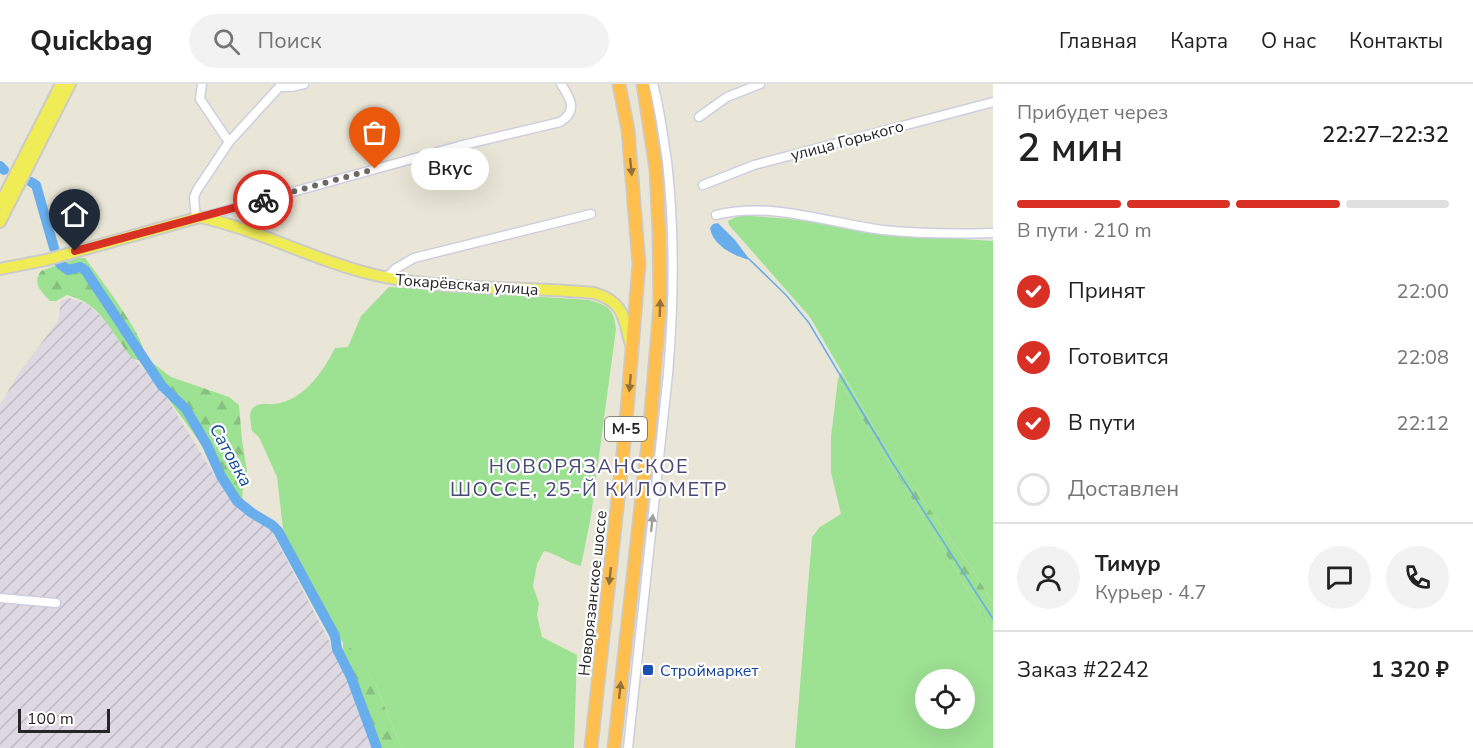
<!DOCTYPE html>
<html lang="ru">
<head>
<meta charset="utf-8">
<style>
  :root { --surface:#fff; --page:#f2f2f2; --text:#222; --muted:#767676; --line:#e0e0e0; --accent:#d93025 }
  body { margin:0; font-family:"Nunito Sans",sans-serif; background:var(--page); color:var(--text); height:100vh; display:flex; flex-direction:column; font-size:22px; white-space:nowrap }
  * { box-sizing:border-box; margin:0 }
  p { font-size:20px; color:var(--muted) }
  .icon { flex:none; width:33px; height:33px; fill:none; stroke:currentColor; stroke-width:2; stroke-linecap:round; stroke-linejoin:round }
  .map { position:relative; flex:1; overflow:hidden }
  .drawer { display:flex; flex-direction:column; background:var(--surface); width:480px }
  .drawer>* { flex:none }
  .controls { position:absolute; left:915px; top:585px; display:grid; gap:12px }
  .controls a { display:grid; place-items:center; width:60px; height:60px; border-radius:50%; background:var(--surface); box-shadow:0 6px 24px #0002; font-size:30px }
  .scale { position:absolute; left:18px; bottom:15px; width:92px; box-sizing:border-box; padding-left:6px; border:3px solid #262626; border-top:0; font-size:16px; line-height:21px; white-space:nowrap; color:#262626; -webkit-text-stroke:4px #fff; paint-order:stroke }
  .pin { position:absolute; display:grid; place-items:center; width:51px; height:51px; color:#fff; margin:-62px -26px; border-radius:50% 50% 50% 0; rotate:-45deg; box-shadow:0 0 6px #0007 }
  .pin .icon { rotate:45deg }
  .courier { position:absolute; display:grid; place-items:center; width:60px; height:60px; margin:-30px; border:4px solid #d93025; border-radius:50%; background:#fff; color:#222; box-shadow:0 2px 8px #0007 }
  .bubble { position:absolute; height:42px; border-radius:21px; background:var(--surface); box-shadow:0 6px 24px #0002; font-size:20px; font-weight:600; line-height:42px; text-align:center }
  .headline em { font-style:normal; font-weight:600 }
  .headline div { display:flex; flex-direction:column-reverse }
  .headline { display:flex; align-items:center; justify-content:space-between; height:102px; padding:0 24px }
  h1 { font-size:39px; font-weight:600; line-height:45px }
  .bar { display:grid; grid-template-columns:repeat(4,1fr); gap:9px 6px; align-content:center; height:72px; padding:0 24px }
  .bar i { height:8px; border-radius:4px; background:var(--line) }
  .bar .selected { background:var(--accent) }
  .bar p { grid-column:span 4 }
  .line { display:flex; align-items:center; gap:15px; padding:0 24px; border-top:2px solid var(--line) }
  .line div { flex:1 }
  .round { display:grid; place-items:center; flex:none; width:63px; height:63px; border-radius:32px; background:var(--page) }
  ol { padding:0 24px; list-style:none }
  li { display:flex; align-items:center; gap:18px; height:66px }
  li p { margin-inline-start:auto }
  li .icon { padding:6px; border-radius:50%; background:var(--accent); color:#fff; stroke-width:4 }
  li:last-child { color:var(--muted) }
  li i { width:33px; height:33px; border:3px solid var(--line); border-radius:50% }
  header { display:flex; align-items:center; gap:36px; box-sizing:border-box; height:84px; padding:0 30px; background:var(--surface); border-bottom:2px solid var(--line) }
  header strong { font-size:28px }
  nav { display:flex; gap:33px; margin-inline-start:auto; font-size:21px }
  .search { width:420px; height:54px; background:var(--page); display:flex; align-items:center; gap:15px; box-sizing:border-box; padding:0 21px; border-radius:33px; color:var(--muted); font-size:22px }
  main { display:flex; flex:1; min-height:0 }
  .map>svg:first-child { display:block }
</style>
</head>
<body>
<header>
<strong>Quickbag</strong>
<div class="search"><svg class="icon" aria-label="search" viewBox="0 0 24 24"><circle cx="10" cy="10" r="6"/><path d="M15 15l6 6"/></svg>Поиск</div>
<nav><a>Главная</a><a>Карта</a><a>О нас</a><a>Контакты</a></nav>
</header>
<main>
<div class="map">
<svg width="993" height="664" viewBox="0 0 993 664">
  <defs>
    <pattern id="industrial-furrows" width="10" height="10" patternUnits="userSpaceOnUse" patternTransform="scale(1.5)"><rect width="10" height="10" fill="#ddd8e1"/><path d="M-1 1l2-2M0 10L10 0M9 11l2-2" fill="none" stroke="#beb9c1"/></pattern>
    <pattern id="forest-firs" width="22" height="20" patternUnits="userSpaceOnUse" patternTransform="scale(1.5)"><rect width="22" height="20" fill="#9de193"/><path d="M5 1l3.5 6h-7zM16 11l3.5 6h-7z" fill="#87c17f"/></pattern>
  </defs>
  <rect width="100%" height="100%" fill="#eae6d7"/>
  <!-- industrial -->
  <path fill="url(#industrial-furrows)" d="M69 214 87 220 106 237 122 262 160 303 228 413 271 446 338 574 374 664H0V321L18 290 58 237 61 217Z"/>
  <!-- grass -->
  <path fill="#9de193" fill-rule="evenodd" d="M740 131 791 135 899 151 993 157V519L971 483 884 361 810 233 729 141 728 137Z
    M389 203 589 216C608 222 614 224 616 245L591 432 581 482C567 479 558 470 544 467L537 480 533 502 539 519 537 531 542 553 577 571 574 664H402L376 602 358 570 343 559 284 453 277 393 259 353 252 347C251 341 248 328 253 324 258 318 268 321 275 320 304 316 323 288 335 264L348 263 361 232Z
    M838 295 993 547V664H795L812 453 820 443 841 430 831 388V353ZM926 596H964V634H926Z"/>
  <!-- forest -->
  <path fill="url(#forest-firs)" d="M77 174H85C100 195 142 248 145 271L140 276 133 275C111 250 103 220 67 211L56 217H50C41 208 32 199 41 187Z
    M150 277 171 293 229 313 239 321 242 356 247 387 243 402 242 418 231 413 218 393 202 361 147 286 145 281Z
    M841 288 884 361 971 483 993 519V547L838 295Z
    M343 559 358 569 376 602 402 664H381L343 571Z"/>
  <!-- water -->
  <path fill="#68aeed" d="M718 139 735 156 750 176C734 172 713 162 710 144L713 140Z"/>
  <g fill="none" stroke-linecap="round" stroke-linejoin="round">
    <!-- stream -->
    <path stroke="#68aeed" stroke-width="1.5" d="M749 175 786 211 809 239 892 378 993 535"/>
    <!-- river -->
    <path stroke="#68aeed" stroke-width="10" d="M0 82 4 86
      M31 98 36 101 54 164
      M60 180 68 186 80 183 85 186 162 302 186 325 207 361 221 392 237 417 252 429 272 441 278 447 335 552 337 565 351 593 377 664"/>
    <defs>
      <path id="minor" d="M202 0 200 15 229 58
        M280 3H291L304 0
        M699 33 727 13 760 0
        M703 101 754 81 993 18
        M716 131C770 117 829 139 883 146 919 150 957 150 993 149
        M202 133 459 62 560 38C578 27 571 15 561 0
        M196 135 194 113 197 106 229 58 282 0
        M387 193 395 185 414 174 591 130
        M0 514 56 519
        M628 664 668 290C674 219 675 148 667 77 663 52 660 25 653 0"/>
      <path id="major" d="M0 120 61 0
        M0 138 70 0
        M0 185 46 176 200 133C260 146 315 177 375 191 446 207 522 202 594 209 622 217 624 232 630 258"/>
      <path id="highway" d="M591 664 625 350 639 180 628 46 619 0
        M614 664 650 341 660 222 659 148 656 85 643 0"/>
    </defs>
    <!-- minor casing -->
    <use href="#minor" stroke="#cdcde0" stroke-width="11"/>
    <!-- major casing -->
    <use href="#major" stroke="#cbcbcb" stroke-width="14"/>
    <!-- highway casing -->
    <use href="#highway" stroke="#cbcbcb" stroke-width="15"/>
    <!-- minor -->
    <use href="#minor" stroke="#fff" stroke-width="8"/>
    <!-- major -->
    <use href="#major" stroke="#f0ec56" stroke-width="10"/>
    <!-- highway -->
    <use href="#highway" stroke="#febf4e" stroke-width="12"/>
  </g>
  <!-- one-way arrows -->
  <defs><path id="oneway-solid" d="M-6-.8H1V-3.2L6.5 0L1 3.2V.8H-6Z" transform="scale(1.5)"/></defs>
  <g fill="#92723a">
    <use href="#oneway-solid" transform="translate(631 83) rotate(84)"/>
    <use href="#oneway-solid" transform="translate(660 224) rotate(-88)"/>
    <use href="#oneway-solid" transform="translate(630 299) rotate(95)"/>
    <use href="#oneway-solid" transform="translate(610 492) rotate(96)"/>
    <use href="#oneway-solid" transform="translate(620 606) rotate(-84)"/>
  </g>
  <use fill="#9d9d9d" href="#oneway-solid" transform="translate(652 439) rotate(-84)"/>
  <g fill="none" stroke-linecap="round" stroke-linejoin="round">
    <!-- done -->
    <path stroke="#6b6964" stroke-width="6" stroke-dasharray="0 10.8" d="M263 116 375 85"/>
    <!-- route -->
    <path stroke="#d93025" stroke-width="8" d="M75 167 263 116"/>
  </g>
  <!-- markers -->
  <rect fill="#1a4fb4" stroke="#fff" stroke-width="2" x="642" y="580" width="12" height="12" rx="3"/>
  <g text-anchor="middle" stroke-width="4.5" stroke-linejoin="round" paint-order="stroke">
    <!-- shield labels -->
    <rect fill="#fff" stroke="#676767" stroke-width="1.5" x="605" y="333" width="42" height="24" rx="4.5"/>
    <g font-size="15" font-weight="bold" fill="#262626">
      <text x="626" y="350">М-5</text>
    </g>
    <!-- street labels -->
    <g font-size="16" fill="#262626" stroke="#fff">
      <text transform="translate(847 56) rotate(-15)" y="6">улица Горького</text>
      <text transform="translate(467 200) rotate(4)" y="6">Токарёвская улица</text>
      <text transform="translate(592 509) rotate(-84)" y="6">Новорязанское шоссе</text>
    </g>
    <!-- transit labels -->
    <g font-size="16" fill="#164399" stroke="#fff" text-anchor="start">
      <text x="660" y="592">Строймаркет</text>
    </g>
    <!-- water labels -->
    <g font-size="18" font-style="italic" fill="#0d4994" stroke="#fff">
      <text transform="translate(231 371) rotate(61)" y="6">Сатовка</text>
    </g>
    <!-- quarter labels -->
    <g font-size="20" letter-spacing="1.5" fill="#494876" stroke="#fff">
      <text x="589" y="389">НОВОРЯЗАНСКОЕ<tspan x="589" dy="23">ШОССЕ, 25-Й КИЛОМЕТР</tspan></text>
    </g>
  </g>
</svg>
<div class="controls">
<a><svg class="icon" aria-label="locate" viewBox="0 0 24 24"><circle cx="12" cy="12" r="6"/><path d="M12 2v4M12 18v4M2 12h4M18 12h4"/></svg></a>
</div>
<div class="scale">100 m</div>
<div class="pin" style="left:375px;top:85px;background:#ea580c"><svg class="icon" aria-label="bag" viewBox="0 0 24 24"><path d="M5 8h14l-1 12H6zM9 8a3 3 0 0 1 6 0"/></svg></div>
<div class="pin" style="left:75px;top:167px;background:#1f2937"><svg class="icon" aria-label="home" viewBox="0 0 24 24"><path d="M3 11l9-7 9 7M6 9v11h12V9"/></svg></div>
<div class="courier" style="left:263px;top:116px"><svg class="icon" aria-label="bike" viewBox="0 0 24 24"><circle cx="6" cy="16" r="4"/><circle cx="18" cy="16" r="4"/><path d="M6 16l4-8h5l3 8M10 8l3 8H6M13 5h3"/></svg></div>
<div class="bubble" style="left:411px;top:64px;width:78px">Вкус</div>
</div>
<section class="drawer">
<div class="headline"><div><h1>2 мин</h1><p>Прибудет через</p></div><em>22:27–22:32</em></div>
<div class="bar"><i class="selected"></i><i class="selected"></i><i class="selected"></i><i></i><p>В пути · 210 m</p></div>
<ol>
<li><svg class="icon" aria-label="check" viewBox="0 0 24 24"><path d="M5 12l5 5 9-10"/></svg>Принят<p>22:00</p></li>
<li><svg class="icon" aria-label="check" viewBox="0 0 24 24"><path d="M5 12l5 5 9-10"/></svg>Готовится<p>22:08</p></li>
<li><svg class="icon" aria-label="check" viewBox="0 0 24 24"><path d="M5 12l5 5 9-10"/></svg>В пути<p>22:12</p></li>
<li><i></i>Доставлен</li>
</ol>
<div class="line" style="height:108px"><a class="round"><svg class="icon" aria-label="person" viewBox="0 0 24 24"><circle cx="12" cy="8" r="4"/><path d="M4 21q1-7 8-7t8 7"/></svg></a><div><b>Тимур</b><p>Курьер · 4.7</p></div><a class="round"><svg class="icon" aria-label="chat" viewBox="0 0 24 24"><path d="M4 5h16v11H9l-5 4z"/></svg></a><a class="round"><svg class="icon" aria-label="phone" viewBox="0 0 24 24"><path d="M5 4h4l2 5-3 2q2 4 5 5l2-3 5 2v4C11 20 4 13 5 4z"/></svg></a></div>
<div class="line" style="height:78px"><div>Заказ #2242</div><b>1 320 ₽</b></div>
</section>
</main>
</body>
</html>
